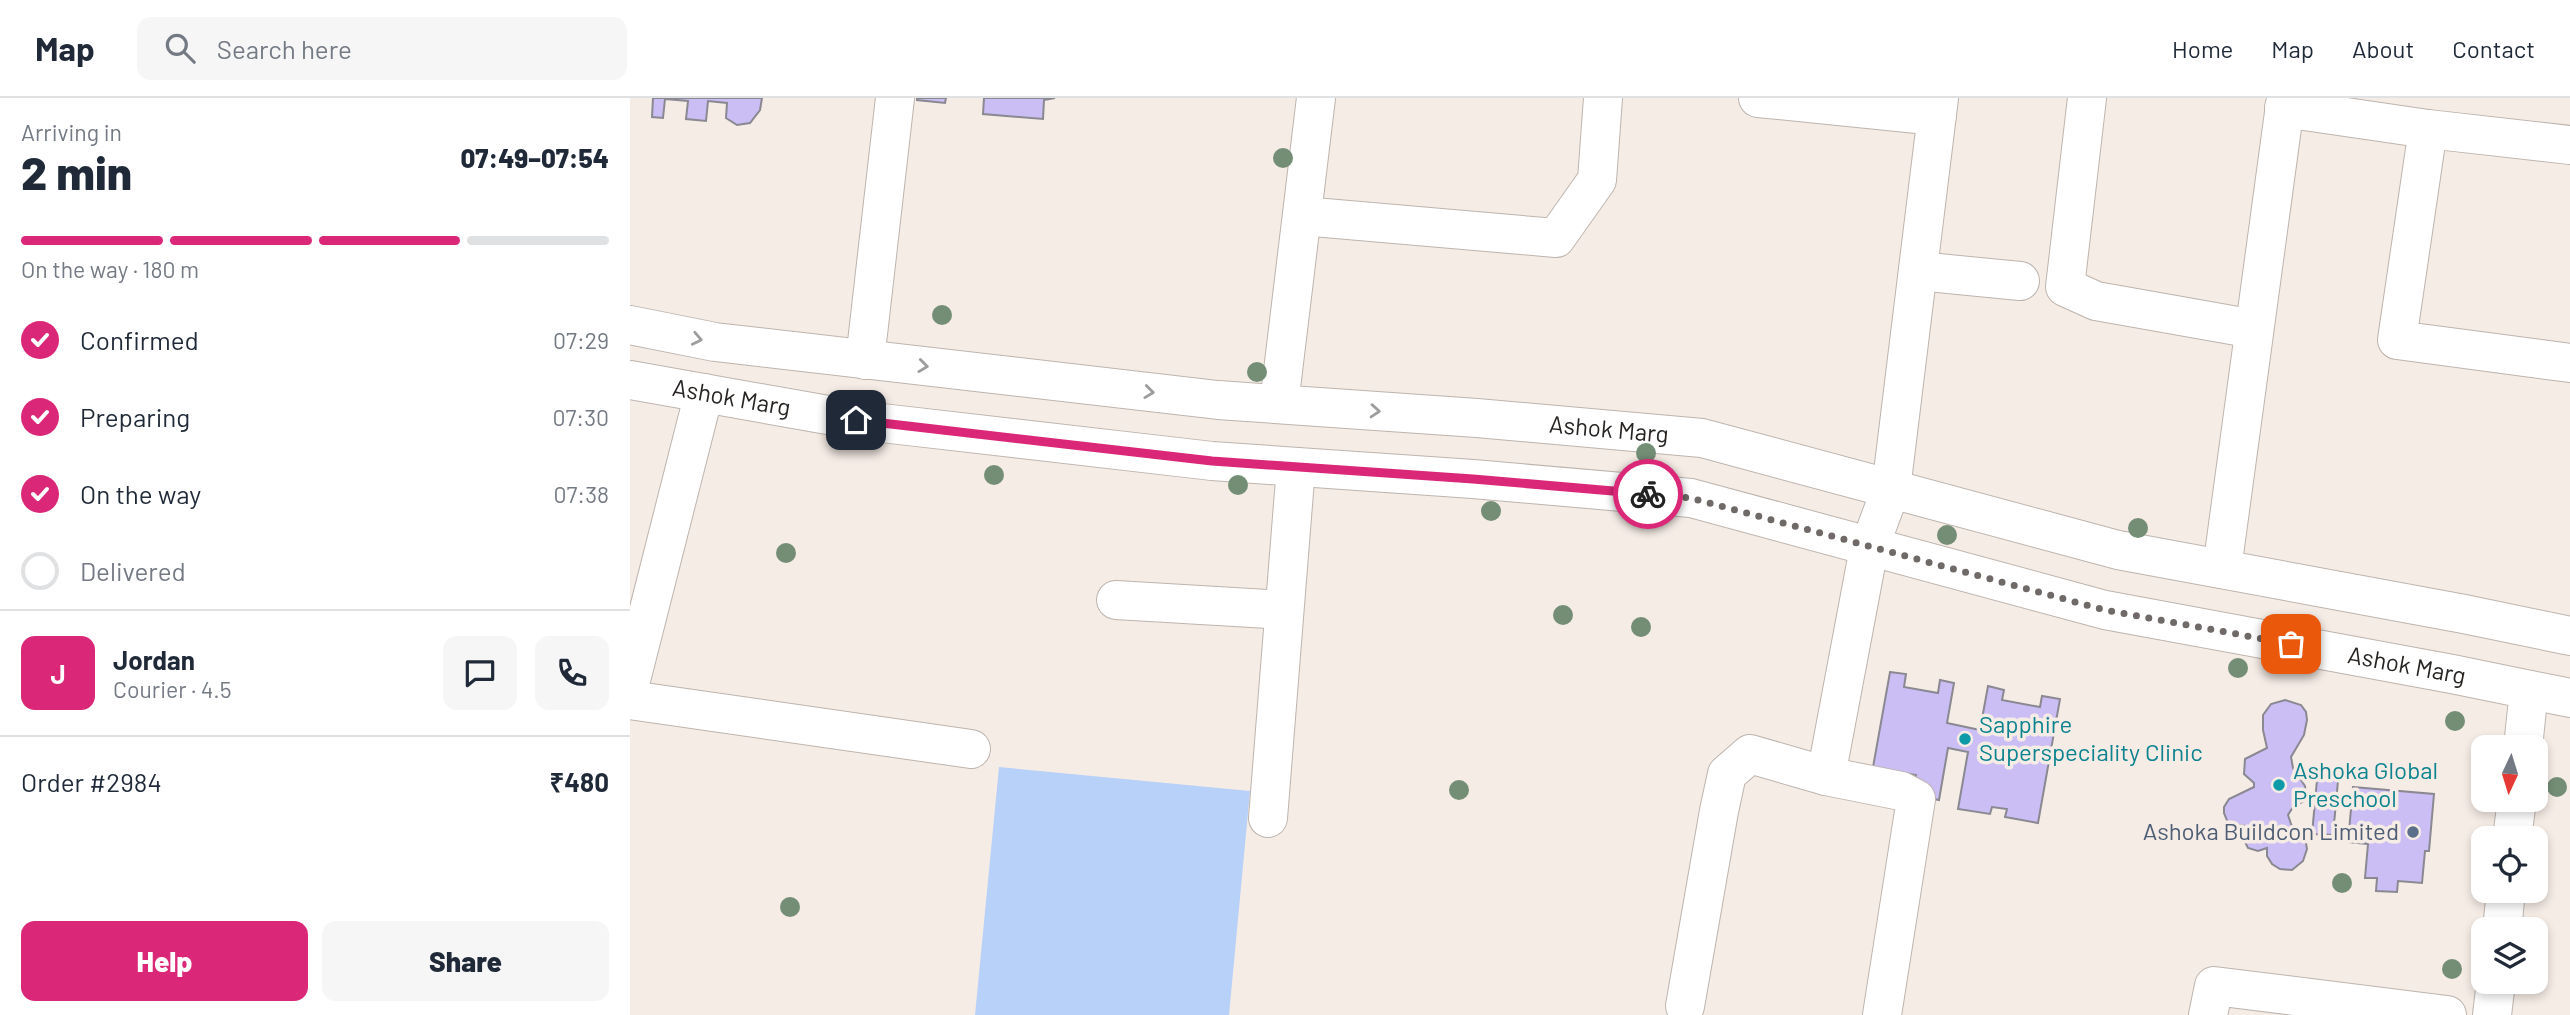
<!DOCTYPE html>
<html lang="en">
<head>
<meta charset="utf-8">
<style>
  :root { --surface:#fff; --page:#f6f6f7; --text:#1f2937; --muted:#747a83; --line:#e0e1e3; --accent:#db2777 }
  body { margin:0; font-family:Barlow,sans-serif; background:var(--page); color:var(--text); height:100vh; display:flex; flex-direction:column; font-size:26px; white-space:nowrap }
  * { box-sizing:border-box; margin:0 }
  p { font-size:23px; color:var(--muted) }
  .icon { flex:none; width:38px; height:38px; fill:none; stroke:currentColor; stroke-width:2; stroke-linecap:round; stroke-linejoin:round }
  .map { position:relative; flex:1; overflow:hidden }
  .sheet { display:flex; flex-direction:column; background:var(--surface); width:630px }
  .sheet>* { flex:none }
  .needle { width:46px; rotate:184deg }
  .controls { position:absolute; left:1841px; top:637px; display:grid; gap:14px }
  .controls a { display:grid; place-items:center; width:77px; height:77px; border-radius:14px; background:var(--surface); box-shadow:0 4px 10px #0003; font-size:35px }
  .pin { position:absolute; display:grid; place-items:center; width:60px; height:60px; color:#fff; margin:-30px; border-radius:14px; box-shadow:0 4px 10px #0006 }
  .courier { position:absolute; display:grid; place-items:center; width:70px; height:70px; margin:-35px; border:5px solid #db2777; border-radius:50%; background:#fff; color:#222; box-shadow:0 2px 9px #0007 }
  .head em { font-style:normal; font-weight:800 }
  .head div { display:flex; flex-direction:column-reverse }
  .head { display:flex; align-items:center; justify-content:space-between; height:119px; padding:0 21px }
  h1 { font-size:46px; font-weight:800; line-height:52px }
  .bar { display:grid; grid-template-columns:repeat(4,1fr); gap:10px 7px; align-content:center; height:84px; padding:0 21px }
  .bar i { height:9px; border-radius:5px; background:var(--line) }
  .bar .active { background:var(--accent) }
  .bar p { grid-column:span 4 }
  .line { display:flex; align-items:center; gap:18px; padding:0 21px; border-top:2px solid var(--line) }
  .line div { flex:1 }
  .round { display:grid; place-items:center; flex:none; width:74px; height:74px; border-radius:14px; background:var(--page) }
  ol { padding:0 21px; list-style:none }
  li { display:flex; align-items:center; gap:21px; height:77px }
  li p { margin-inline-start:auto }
  li .icon { padding:7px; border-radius:50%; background:var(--accent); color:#fff; stroke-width:4 }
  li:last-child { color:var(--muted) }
  li i { width:38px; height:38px; border:4px solid var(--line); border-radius:50% }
  .primary-button { display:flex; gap:14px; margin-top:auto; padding:14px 21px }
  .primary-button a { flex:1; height:80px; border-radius:14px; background:var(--accent); color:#fff; font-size:28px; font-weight:800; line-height:80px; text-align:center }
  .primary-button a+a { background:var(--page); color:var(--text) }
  header { display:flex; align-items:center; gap:42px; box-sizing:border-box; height:98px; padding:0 35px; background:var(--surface); border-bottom:2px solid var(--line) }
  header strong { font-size:33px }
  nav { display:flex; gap:38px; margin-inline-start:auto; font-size:24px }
  .search { width:490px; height:63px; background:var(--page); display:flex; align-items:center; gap:18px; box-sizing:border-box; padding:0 24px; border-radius:14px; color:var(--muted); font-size:26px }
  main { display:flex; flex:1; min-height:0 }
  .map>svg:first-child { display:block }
</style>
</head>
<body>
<header>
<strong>Map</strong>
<div class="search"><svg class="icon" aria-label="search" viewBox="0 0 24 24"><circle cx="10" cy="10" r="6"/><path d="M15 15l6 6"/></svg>Search here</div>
<nav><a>Home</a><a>Map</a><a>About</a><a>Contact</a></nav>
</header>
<main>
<section class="sheet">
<div class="head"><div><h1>2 min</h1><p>Arriving in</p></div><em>07:49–07:54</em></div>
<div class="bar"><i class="active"></i><i class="active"></i><i class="active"></i><i></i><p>On the way · 180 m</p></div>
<ol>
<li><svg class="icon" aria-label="check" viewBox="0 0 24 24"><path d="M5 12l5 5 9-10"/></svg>Confirmed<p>07:29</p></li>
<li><svg class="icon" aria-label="check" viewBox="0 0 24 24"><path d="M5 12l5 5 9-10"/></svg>Preparing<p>07:30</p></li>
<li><svg class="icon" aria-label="check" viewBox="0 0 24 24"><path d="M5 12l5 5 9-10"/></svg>On the way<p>07:38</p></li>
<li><i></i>Delivered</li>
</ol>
<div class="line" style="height:126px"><b class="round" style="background:var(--accent);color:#fff">J</b><div><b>Jordan</b><p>Courier · 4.5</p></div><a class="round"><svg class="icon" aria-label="chat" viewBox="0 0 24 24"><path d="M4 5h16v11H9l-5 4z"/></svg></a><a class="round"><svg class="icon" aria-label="phone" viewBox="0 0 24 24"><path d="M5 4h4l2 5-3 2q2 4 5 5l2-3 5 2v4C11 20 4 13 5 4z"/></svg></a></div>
<div class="line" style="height:91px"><div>Order #2984</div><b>₹480</b></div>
<div class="primary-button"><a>Help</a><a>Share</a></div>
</section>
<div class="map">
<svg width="1940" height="917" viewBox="0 0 1940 917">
  <rect width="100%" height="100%" fill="#f6ece6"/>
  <!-- water -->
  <path fill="#b8d1f8" d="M369 669 620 693 599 917H345Z"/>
  <!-- building -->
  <path fill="#cabef5" stroke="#8a8891" stroke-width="2" d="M23 0H132L130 12 120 25 107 27 96 20 97 5 78 3 76 23 56 21 58 3 35 1 33 20 22 19Z
    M287 0H316L315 5 287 2Z
    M354 0H425L414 2 413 21 353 16Z
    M1260 574 1276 576 1274 589 1308 595 1310 582 1324 585 1317 625 1350 632 1358 588 1374 592 1372 602 1410 609 1412 598 1430 601 1408 725 1375 719 1377 711 1362 709 1360 716 1328 711 1338 654 1318 650 1309 702 1283 697 1286 677 1263 673 1240 686Z
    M1655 602 1671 607 1676 614 1677 622 1674 637 1661 659 1663 670 1675 688 1676 698 1674 703 1663 709 1658 717 1661 726 1676 745 1677 751 1673 763 1662 772 1650 771 1642 766 1637 758V750L1628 753 1618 750 1613 740 1615 728 1598 725 1594 715V709L1599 701 1624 689V685L1614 676 1615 661 1637 650 1633 632V617L1641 606Z
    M1688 671 1709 672 1703 737 1682 736Z
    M1723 689 1804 696 1799 753H1795L1792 785 1768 783 1767 794 1746 793 1747 780H1735L1738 746 1718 744Z"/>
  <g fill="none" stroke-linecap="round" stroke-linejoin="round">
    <defs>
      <g id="minor">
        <path d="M1128 0 1307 18"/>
        <path d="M1457 0 1435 189 1466 203 1624 231"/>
        <path d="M1654 10 1798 31"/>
        <path d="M1940 47 1798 31 1767 242 1940 265"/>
        <path d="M672 118 926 140 967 82 973 0"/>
        <path d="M1288 173 1390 183"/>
        <path id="s1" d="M0 227 85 244 588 302 847 320 1072 340 1488 452 1834 516 1940 538"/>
        <path d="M235 262 265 0"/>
        <path id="s2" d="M0 282 226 322 582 363 843 381 1061 400 1475 512 1822 576 1940 600"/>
        <path d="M649 306 686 0"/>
        <path d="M1592 471 1656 0"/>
        <path d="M486 502 654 512"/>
        <path d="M0 586 74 295"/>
        <path d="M0 602 341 651"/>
        <path d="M1893 649 1899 592"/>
        <path d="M1196 678 1239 450 1261 391 1309 0"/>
        <path d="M638 720 666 369"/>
        <path d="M1882 740 1887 702"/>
        <path d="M1872 831 1876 793"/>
        <path d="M1055 908 1089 713 1097 676 1120 656 1196 678 1271 693 1286 701 1252 917"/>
        <path d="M1578 917 1584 888 1817 917"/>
        <path d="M1862 917 1866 884"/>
      </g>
    </defs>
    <!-- minor casing -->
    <use href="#minor" stroke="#bdb4ae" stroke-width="40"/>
    <!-- minor -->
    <use href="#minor" stroke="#fff" stroke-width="38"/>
  </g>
  <!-- trees -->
  <g fill="#748e76">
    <circle cx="653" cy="60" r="10"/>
    <circle cx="312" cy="217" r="10"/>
    <circle cx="627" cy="274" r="10"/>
    <circle cx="1016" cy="355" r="10"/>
    <circle cx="364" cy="377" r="10"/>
    <circle cx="608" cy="387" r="10"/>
    <circle cx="861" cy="413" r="10"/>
    <circle cx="1508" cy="430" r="10"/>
    <circle cx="1317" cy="437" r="10"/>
    <circle cx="156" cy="455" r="10"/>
    <circle cx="933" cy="517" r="10"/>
    <circle cx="1011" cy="529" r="10"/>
    <circle cx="1608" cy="570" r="10"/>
    <circle cx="1825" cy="623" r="10"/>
    <circle cx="1927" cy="689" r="10"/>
    <circle cx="829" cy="692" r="10"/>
    <circle cx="1712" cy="785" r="10"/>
    <circle cx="160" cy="809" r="10"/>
    <circle cx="1822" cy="871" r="10"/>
  </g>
  <!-- one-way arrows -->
  <defs><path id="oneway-chevron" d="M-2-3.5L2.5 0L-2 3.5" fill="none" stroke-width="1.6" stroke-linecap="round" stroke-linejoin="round" transform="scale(1.75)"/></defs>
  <g stroke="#9e9c9c">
    <use href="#oneway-chevron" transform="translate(67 241) rotate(12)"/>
    <use href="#oneway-chevron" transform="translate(293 268) rotate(7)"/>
    <use href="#oneway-chevron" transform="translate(519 294) rotate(7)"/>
    <use href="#oneway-chevron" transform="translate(745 313) rotate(4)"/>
  </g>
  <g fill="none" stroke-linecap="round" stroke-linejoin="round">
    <!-- done -->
    <path stroke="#6f6a67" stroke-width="7" stroke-dasharray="0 12.6" d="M1018 396 1061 400 1475 512 1661 546"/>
    <!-- route -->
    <path stroke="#db2777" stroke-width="9" d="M226 322 582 363 843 381 1018 396"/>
  </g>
  <!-- markers -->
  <g fill="#0f9aa8" stroke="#f6ece6" stroke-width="2.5">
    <circle cx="1335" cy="641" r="7"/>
    <circle cx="1649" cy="687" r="7"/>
  </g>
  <circle fill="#5c6f8a" stroke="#f6ece6" stroke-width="2.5" cx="1783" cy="734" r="7"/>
  <g text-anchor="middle" stroke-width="7" stroke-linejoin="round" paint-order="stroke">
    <!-- street labels -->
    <g font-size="24" fill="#272422" stroke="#f6ece6">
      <text dy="8" stroke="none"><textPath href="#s2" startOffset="103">Ashok Marg</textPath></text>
      <text dy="8" stroke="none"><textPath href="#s1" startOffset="985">Ashok Marg</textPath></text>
      <text dy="8" stroke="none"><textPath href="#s2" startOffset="1804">Ashok Marg</textPath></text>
    </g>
    <!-- culture labels -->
    <g font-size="24" fill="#0d838f" stroke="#f6ece6" text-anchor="start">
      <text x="1349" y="635">Sapphire<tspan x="1349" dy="28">Superspeciality Clinic</tspan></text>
      <text x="1663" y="681">Ashoka Global<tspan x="1663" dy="28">Preschool</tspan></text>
    </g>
    <!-- service labels -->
    <g font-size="24" fill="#4e5e75" stroke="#f6ece6" text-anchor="end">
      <text x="1769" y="742">Ashoka Buildcon Limited</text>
    </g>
  </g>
</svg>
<div class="controls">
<a><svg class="needle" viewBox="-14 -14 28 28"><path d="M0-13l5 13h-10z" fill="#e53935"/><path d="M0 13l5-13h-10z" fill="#747a83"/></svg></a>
<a><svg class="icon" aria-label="locate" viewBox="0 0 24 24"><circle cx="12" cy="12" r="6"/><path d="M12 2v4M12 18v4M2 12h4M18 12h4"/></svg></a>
<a><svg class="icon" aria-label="layers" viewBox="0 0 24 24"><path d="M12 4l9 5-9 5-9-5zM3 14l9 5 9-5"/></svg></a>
</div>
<div class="pin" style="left:1661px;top:546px;background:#ea580c"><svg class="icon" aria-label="bag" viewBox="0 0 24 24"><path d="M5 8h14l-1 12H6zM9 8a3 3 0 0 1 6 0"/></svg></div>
<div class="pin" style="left:226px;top:322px;background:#1f2937"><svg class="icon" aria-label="home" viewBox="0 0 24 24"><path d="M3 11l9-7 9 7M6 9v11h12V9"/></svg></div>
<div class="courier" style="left:1018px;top:396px"><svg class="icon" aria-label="bike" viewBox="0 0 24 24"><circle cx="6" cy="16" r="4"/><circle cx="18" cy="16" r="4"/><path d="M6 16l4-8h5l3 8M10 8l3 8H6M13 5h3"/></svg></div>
</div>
</main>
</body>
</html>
